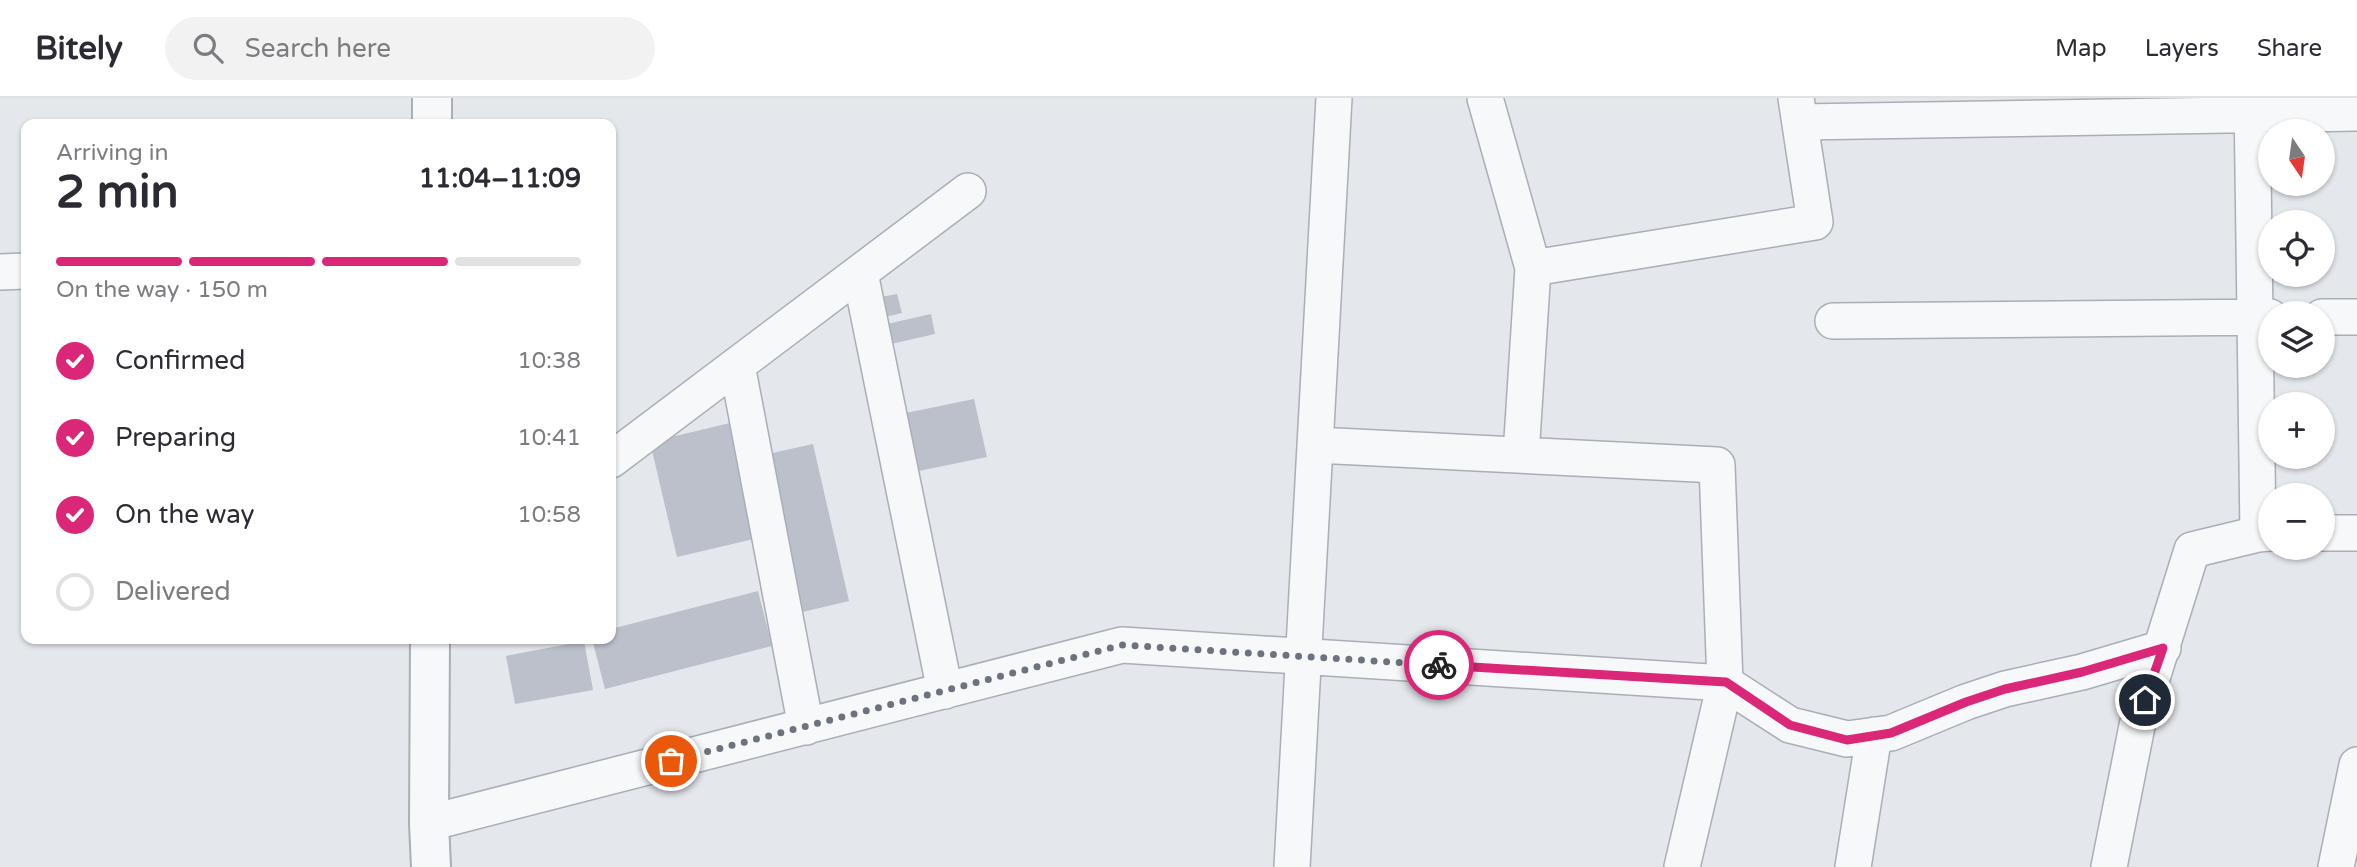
<!DOCTYPE html>
<html lang="en">
<head>
<meta charset="utf-8">
<style>
  :root { --surface:#fff; --page:#f2f2f3; --text:#2b2b33; --muted:#7c7c81; --line:#e1e1e2; --accent:#db2777 }
  body { margin:0; font-family:"Varela Round",sans-serif; background:var(--page); color:var(--text); height:100vh; display:flex; flex-direction:column; font-size:26px; white-space:nowrap }
  * { box-sizing:border-box; margin:0 }
  p { font-size:23px; color:var(--muted) }
  .icon { flex:none; width:38px; height:38px; fill:none; stroke:currentColor; stroke-width:2; stroke-linecap:round; stroke-linejoin:round }
  .map { position:relative; flex:1; overflow:hidden }
  .side { position:absolute; left:21px; top:21px; width:595px; height:525px; display:flex; flex-direction:column; background:var(--surface); border-radius:14px; box-shadow:0 2px 5px #0004 }
  .side>* { flex:none }
  .needle { width:46px; rotate:167deg }
  .tools { position:absolute; left:2258px; top:21px; display:grid; gap:14px }
  .tools a { display:grid; place-items:center; width:77px; height:77px; border-radius:50%; background:var(--surface); box-shadow:0 2px 5px #0004; font-size:35px }
  .pin { position:absolute; display:grid; place-items:center; width:60px; height:60px; color:#fff; margin:-30px; border:4px solid #fff; border-radius:50%; box-shadow:0 2px 7px #0007 }
  .courier { position:absolute; display:grid; place-items:center; width:70px; height:70px; margin:-35px; border:5px solid #db2777; border-radius:50%; background:#fff; color:#222; box-shadow:0 2px 9px #0007 }
  .overview em { font-style:normal; font-weight:700 }
  .overview div { display:flex; flex-direction:column-reverse }
  .overview { display:flex; align-items:center; justify-content:space-between; height:119px; padding:0 35px }
  h1 { font-size:46px; font-weight:700; line-height:52px }
  .bar { display:grid; grid-template-columns:repeat(4,1fr); gap:10px 7px; align-content:center; height:84px; padding:0 35px }
  .bar i { height:9px; border-radius:5px; background:var(--line) }
  .bar .selected { background:var(--accent) }
  .bar p { grid-column:span 4 }
  ol { padding:0 35px; list-style:none }
  li { display:flex; align-items:center; gap:21px; height:77px }
  li p { margin-inline-start:auto }
  li .icon { padding:7px; border-radius:50%; background:var(--accent); color:#fff; stroke-width:4 }
  li:last-child { color:var(--muted) }
  li i { width:38px; height:38px; border:4px solid var(--line); border-radius:50% }
  header { display:flex; align-items:center; gap:42px; box-sizing:border-box; height:98px; padding:0 35px; background:var(--surface); border-bottom:2px solid var(--line) }
  header strong { font-size:33px }
  nav { display:flex; gap:38px; margin-inline-start:auto; font-size:24px }
  .search { width:490px; height:63px; background:var(--page); display:flex; align-items:center; gap:18px; box-sizing:border-box; padding:0 24px; border-radius:38px; color:var(--muted); font-size:26px }
  .map>svg:first-child { display:block }
</style>
</head>
<body>
<header>
<strong>Bitely</strong>
<div class="search"><svg class="icon" aria-label="search" viewBox="0 0 24 24"><circle cx="10" cy="10" r="6"/><path d="M15 15l6 6"/></svg>Search here</div>
<nav><a>Map</a><a>Layers</a><a>Share</a></nav>
</header>
<div class="map">
<svg width="2357" height="769" viewBox="0 0 2357 769">
  <rect width="100%" height="100%" fill="#e4e7ec"/>
  <!-- building -->
  <path fill="#bbc0ca" d="M897 196 902 215 885 219 881 199Z
    M931 216 935 236 891 246 887 226Z
    M974 301 987 359 909 375 896 317Z
    M730 325 758 440 677 459 650 344Z
    M813 346 849 503 794 516 758 358Z
    M758 493 772 548 605 591 592 541H611V531Z
    M584 543 593 592 515 606 506 558Z"/>
  <g fill="none" stroke-linecap="round" stroke-linejoin="round">
    <defs>
      <path id="minor" d="M1485 0 1533 170 1521 357
        M2252 0 2258 436
        M1800 24 2357 15
        M1533 170 1815 124 1796 0
        M0 174 26 173
        M860 175 945 593
        M2322 219H2357
        M1833 223 2270 219
        M737 267 806 629
        M1316 347 1717 367 1725 585 1682 769
        M611 362 968 93
        M2322 435H2357
        M429 725 1122 547 1725 585 1790 627 1847 641 1891 635 1966 604 2005 591 2082 574 2163 550
        M1292 769 1334 0
        M1853 769 1874 637
        M2109 769 2137 628 2192 452 2258 436 2270 435
        M2336 769 2357 667"/>
      <path id="tertiary" d="M432 26V0
        M430 541 429 725 431 769"/>
    </defs>
    <!-- minor casing -->
    <use href="#minor" stroke="#a9aeb7" stroke-width="38"/>
    <!-- tertiary casing -->
    <use href="#tertiary" stroke="#a9aeb7" stroke-width="42"/>
    <!-- minor -->
    <use href="#minor" stroke="#f7f8fa" stroke-width="35"/>
    <!-- tertiary -->
    <use href="#tertiary" stroke="#f7f8fa" stroke-width="38"/>
  </g>
  <g fill="none" stroke-linecap="round" stroke-linejoin="round">
    <!-- done -->
    <path stroke="#6c737f" stroke-width="7" stroke-dasharray="0 12.6" d="M671 663 1122 547 1439 567"/>
    <!-- route -->
    <path stroke="#db2777" stroke-width="9" d="M1439 567 1726 584 1790 627 1847 642 1891 635 1966 604 2005 591 2082 574 2163 550 2145 602"/>
  </g>
</svg>
<div class="tools">
<a><svg class="needle" viewBox="-14 -14 28 28"><path d="M0-13l5 13h-10z" fill="#e53935"/><path d="M0 13l5-13h-10z" fill="#7c7c81"/></svg></a>
<a><svg class="icon" aria-label="locate" viewBox="0 0 24 24"><circle cx="12" cy="12" r="6"/><path d="M12 2v4M12 18v4M2 12h4M18 12h4"/></svg></a>
<a><svg class="icon" aria-label="layers" viewBox="0 0 24 24"><path d="M12 4l9 5-9 5-9-5zM3 14l9 5 9-5"/></svg></a>
<a>+</a>
<a>−</a>
</div>
<div class="pin" style="left:671px;top:663px;background:#ea580c"><svg class="icon" aria-label="bag" viewBox="0 0 24 24"><path d="M5 8h14l-1 12H6zM9 8a3 3 0 0 1 6 0"/></svg></div>
<div class="pin" style="left:2145px;top:602px;background:#1f2937"><svg class="icon" aria-label="home" viewBox="0 0 24 24"><path d="M3 11l9-7 9 7M6 9v11h12V9"/></svg></div>
<div class="courier" style="left:1439px;top:567px"><svg class="icon" aria-label="bike" viewBox="0 0 24 24"><circle cx="6" cy="16" r="4"/><circle cx="18" cy="16" r="4"/><path d="M6 16l4-8h5l3 8M10 8l3 8H6M13 5h3"/></svg></div>
<section class="side">
<div class="overview"><div><h1>2 min</h1><p>Arriving in</p></div><em>11:04–11:09</em></div>
<div class="bar"><i class="selected"></i><i class="selected"></i><i class="selected"></i><i></i><p>On the way · 150 m</p></div>
<ol>
<li><svg class="icon" aria-label="check" viewBox="0 0 24 24"><path d="M5 12l5 5 9-10"/></svg>Confirmed<p>10:38</p></li>
<li><svg class="icon" aria-label="check" viewBox="0 0 24 24"><path d="M5 12l5 5 9-10"/></svg>Preparing<p>10:41</p></li>
<li><svg class="icon" aria-label="check" viewBox="0 0 24 24"><path d="M5 12l5 5 9-10"/></svg>On the way<p>10:58</p></li>
<li><i></i>Delivered</li>
</ol>
</section>
</div>
</body>
</html>
